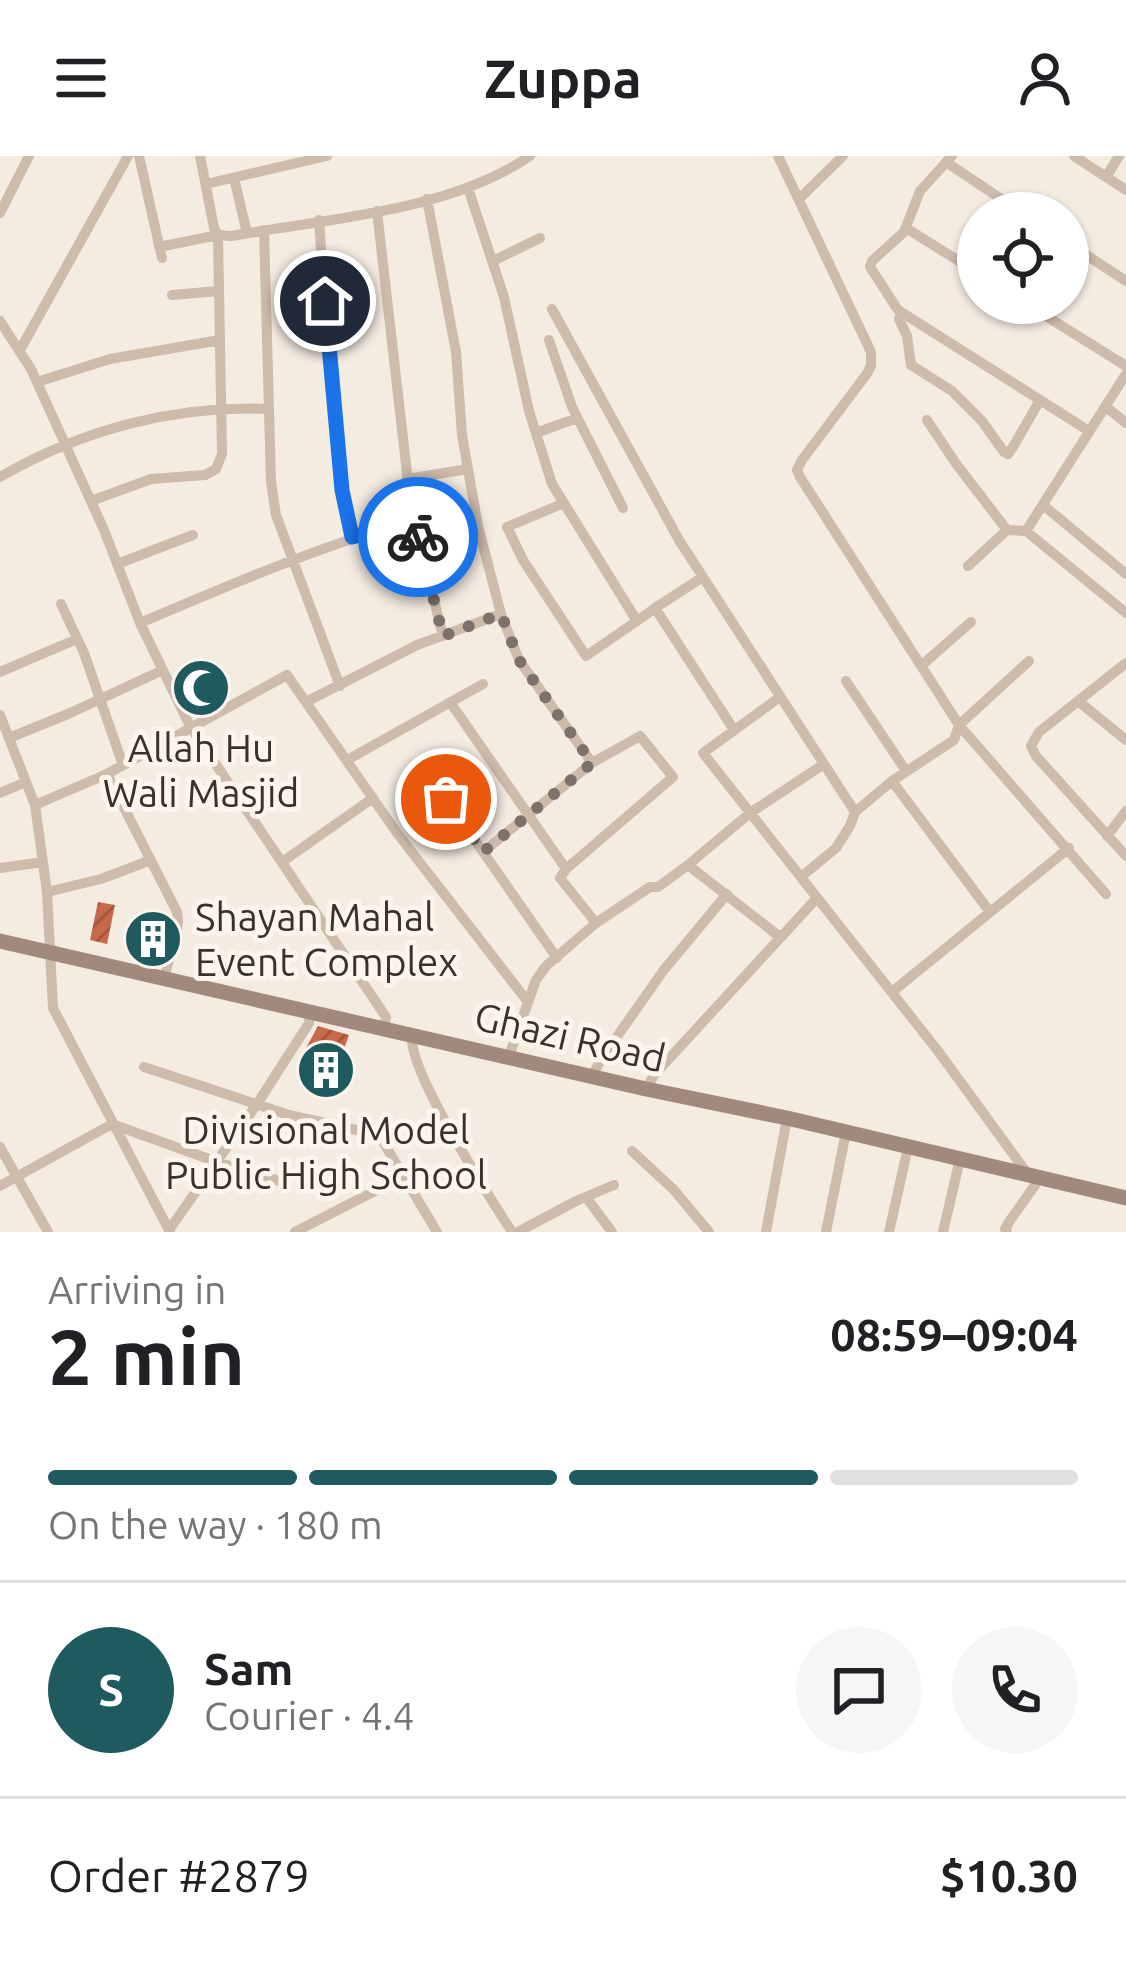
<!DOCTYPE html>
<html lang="en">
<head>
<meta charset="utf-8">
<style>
  :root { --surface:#fff; --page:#f6f6f6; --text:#202124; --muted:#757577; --line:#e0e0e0; --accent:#1f5a5e }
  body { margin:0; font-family:Ubuntu,sans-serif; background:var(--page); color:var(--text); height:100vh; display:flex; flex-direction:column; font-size:45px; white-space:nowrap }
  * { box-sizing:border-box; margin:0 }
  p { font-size:39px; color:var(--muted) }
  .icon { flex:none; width:66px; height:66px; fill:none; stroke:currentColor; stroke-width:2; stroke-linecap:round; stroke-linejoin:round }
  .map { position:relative; height:1076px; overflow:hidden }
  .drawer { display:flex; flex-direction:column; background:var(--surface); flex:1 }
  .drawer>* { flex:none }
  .controls { position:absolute; left:957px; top:36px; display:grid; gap:24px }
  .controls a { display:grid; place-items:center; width:132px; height:132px; border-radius:50%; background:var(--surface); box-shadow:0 3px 9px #0004; font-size:60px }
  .pin { position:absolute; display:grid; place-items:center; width:102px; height:102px; color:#fff; margin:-51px; border:6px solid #fff; border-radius:50%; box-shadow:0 3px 12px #0007 }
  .courier { position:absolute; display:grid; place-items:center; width:120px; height:120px; margin:-60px; border:9px solid #1a73e8; border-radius:50%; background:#fff; color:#222; box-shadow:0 3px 15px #0007 }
  .summary em { font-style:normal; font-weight:600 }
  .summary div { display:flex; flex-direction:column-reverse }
  .summary { display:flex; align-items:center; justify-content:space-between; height:204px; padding:0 48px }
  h1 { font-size:78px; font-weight:600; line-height:90px }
  .bar { display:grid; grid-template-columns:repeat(4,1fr); gap:18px 12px; align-content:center; height:144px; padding:0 48px }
  .bar i { height:15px; border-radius:9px; background:var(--line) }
  .bar .current { background:var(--accent) }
  .bar p { grid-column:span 4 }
  .line { display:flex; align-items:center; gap:30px; padding:0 48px; border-top:3px solid var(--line) }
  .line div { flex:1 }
  .round { display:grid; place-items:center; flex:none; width:126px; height:126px; border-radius:63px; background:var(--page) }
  header { display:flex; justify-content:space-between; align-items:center; height:156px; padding:0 48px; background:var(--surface); font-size:54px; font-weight:600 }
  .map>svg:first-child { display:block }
</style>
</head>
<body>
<header><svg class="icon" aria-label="menu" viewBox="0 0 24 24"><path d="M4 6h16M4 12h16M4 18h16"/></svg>Zuppa<svg class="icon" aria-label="person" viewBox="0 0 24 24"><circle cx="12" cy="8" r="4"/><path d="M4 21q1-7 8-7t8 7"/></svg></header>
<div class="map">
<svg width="1126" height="1076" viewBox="0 0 1126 1076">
  <defs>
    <pattern id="building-hatch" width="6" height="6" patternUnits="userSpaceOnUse" patternTransform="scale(3)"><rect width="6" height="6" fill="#c8694b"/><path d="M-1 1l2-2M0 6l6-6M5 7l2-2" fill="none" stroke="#a4573f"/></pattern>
  </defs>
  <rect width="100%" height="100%" fill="#f4ebe1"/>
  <!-- building -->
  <path fill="url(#building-hatch)" d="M214 512 225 532 191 550 181 529Z
    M98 746 115 749 107 788 90 784Z
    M145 757 168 764 158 806 134 801Z
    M318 870 349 879 328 937 310 930 321 898 306 892Z"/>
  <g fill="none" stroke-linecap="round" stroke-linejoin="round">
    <!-- minor -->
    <path stroke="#cdbbac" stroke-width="10" d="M139 0 162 102
      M200 0 214 72 218 79 231 80C326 63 450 55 530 0
      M778 0 871 196V210L866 219 802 304 797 314 800 321 959 569 1106 738
      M952 0 920 35 904 76 872 105 870 111 898 154 1089 275
      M1074 0 1126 34
      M946 6 1022 57
      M1106 21 1119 0
      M234 22 247 77
      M206 28 327 0
      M468 32 504 141 529 255 552 328 637 465 655 452 734 574
      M799 43 843 0
      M377 55 411 352 443 480
      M0 57 29 0
      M319 64C327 170 329 277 352 381
      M906 72 978 117
      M264 74 271 326 276 359 340 530
      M1068 87 1126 125
      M493 105 540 82
      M172 139 219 135
      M1025 147 1126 210
      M552 153 679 384 855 656
      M902 157 899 163 907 180 911 209 952 235 982 265 1004 296 1008 298 1013 291 1040 244
      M0 165 31 213 104 374 140 467 190 570 386 861 384 873
      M549 184 572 251 623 352
      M20 194 128 0
      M37 226 110 203 220 184
      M1106 251 1126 267
      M927 264 957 309 1007 374
      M536 277 577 262
      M0 321C81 274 174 249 268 253
      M407 323 468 313
      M91 345 151 323 205 319 216 313 222 298 218 79 159 91
      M564 347 507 371 523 404 586 500 637 465
      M1043 349 1126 418
      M1026 375 1126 218
      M117 408 193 379
      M968 410 1007 374 1026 375 1126 457
      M61 448 84 497 123 609
      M655 452 703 421
      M501 458 519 504 592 607
      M140 467C230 429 319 390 414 364
      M1126 507 1039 576 1031 590 1036 600 1126 700
      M922 509 971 466
      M0 516 77 483
      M846 525 906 615
      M780 541 703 597 938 895 1027 1017
      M1078 545 1126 584
      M306 546 417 489 501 458 478 370 462 279 456 196 427 43
      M450 546 566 713
      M0 559 35 649 47 736 53 852 170 1076
      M9 582 68 558 163 514
      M347 604 483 528
      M428 617 557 802
      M107 618 177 756 178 767 164 823
      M892 625 990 756
      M0 637 26 626
      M35 649 107 618 287 519 397 677 528 846
      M1107 680 1126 655
      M483 696 592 607 640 580 673 621 566 713 560 722 596 767 546 810 536 824 509 900
      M282 706 373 642
      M0 712 43 706
      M801 721 836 692 850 670 855 656 892 625 954 584 959 569 1029 505
      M47 736 101 723 151 704
      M596 767 650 731H658L688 709
      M780 781 688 709 750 657 824 608
      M892 836 1069 692
      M412 879C407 913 490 1042 512 1076
      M144 911 289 959 379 979 437 1076
      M592 920 602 902 663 815 727 738
      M646 933 654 919 816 743
      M0 991 48 1076
      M632 995 674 1034 709 1076
      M0 1030 112 968 217 1006 283 1026
      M586 1041 612 1076
      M169 1074 257 948 309 867 310 857
      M295 1076 404 1020
      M518 1076 576 1045 614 1029
      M766 1076 787 962
      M826 1076 846 976
      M889 1076 908 991
      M943 1076 960 1003
      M1007 1076 1005 1073 1009 1066 1040 1022"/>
    <!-- secondary -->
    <path stroke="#a18a7d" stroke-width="15" d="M0 785 646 933 787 962 1126 1042"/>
  </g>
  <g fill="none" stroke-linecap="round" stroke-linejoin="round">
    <!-- done -->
    <path stroke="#7c716b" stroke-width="12" stroke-dasharray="0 21.6" d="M418 381 443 480 501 458 519 504 592 607 483 696 446 643"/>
    <!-- route -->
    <path stroke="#1a73e8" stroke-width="15" d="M325 145 342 334 352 381 414 364 418 381"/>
  </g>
  <!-- icons -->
  <defs>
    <symbol id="mosque-disc" viewBox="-11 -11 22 22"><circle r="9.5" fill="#1f5a5e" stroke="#fbf5ee"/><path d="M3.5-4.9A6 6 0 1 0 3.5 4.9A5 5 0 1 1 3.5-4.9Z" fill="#fff"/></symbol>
    <symbol id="building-disc" viewBox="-11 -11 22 22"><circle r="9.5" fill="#1f5a5e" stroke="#fbf5ee"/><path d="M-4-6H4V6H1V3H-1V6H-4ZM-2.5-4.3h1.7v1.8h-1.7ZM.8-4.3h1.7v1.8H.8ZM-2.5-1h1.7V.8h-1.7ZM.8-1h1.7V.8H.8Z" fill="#fff"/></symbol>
  </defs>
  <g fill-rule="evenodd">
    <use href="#mosque-disc" x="168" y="499" width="66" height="66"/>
    <use href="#building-disc" x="120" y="750" width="66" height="66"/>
    <use href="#building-disc" x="293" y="881" width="66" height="66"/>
  </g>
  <g text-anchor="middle" stroke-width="10" stroke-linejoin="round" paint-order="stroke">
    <!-- poi labels -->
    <g font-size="39" fill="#3b302b" stroke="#fbf5ee">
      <text x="201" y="606">Allah Hu<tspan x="201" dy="45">Wali Masjid</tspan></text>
      <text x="195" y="775" text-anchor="start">Shayan Mahal<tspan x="195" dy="45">Event Complex</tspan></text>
      <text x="326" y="988">Divisional Model<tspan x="326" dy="45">Public High School</tspan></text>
    </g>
    <!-- street labels -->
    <g font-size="39" fill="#3b302b" stroke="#fbf5ee">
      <text transform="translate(570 881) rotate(13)" y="14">Ghazi Road</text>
    </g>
  </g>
</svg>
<div class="controls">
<a><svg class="icon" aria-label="locate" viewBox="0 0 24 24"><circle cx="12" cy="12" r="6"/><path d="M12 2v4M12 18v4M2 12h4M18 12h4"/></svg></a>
</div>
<div class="pin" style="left:446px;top:643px;background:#ea580c"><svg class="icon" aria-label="bag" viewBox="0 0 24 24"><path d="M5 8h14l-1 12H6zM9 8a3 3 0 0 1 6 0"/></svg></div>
<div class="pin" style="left:325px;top:145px;background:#1f2937"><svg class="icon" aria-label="home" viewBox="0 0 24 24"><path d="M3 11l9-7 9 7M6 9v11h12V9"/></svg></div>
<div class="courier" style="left:418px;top:381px"><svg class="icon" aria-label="bike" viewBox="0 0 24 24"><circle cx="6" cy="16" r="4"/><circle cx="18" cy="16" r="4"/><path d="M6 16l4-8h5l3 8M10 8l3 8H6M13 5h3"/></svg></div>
</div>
<section class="drawer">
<div class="summary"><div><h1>2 min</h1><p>Arriving in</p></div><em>08:59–09:04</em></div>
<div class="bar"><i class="current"></i><i class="current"></i><i class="current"></i><i></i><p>On the way · 180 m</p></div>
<div class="line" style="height:216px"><b class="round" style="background:var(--accent);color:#fff">S</b><div><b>Sam</b><p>Courier · 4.4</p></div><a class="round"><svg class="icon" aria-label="chat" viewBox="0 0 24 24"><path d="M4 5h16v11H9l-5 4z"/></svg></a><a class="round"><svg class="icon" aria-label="phone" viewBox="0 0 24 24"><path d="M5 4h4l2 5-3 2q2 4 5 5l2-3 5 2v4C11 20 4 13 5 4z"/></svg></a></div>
<div class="line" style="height:156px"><div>Order #2879</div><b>$10.30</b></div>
</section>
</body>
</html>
